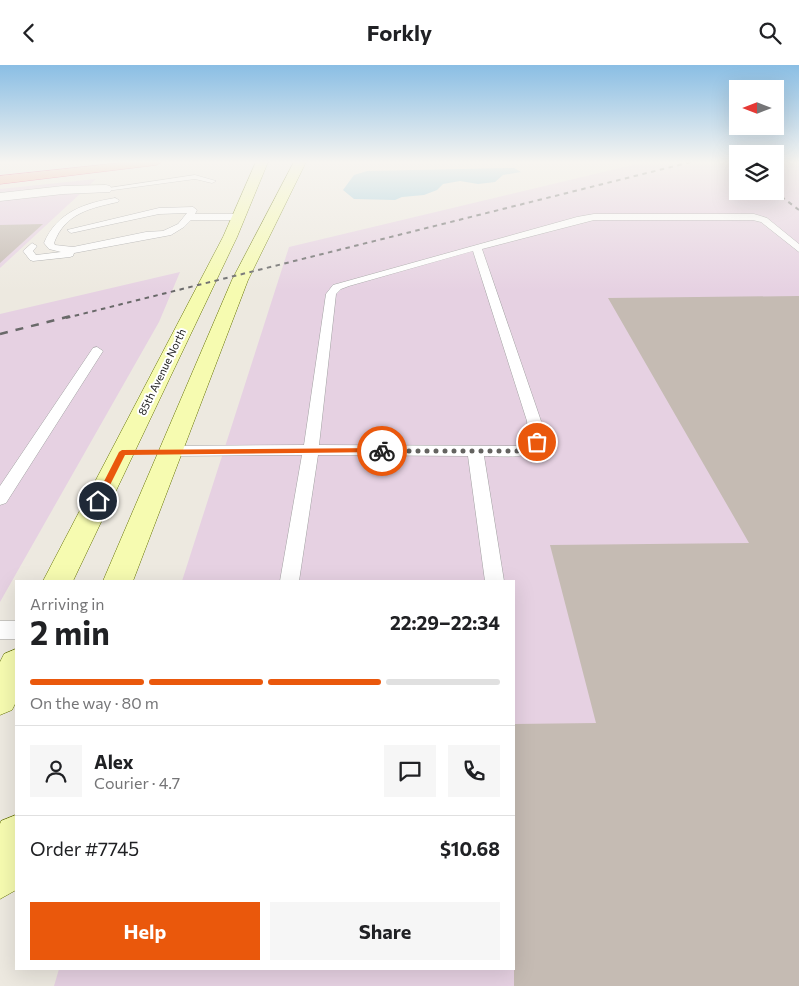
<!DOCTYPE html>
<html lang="en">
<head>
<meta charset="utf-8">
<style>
  :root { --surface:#fff; --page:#f6f6f6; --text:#202124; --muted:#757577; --line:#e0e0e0; --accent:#ea580c }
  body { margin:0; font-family:Commissioner,sans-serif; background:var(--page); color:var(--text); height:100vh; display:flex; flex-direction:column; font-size:19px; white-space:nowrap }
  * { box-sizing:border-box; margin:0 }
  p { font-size:16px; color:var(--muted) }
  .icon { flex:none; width:28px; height:28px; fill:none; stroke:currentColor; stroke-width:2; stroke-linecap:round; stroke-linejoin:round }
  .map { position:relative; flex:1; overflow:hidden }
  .side { position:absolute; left:15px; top:515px; width:500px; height:390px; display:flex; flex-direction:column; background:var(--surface); border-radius:0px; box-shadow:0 5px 20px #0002 }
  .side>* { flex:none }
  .needle { width:32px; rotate:270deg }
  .controls { position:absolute; left:729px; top:15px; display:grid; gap:10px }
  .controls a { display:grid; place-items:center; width:55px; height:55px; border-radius:0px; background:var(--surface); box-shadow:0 5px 20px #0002; font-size:25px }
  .pin { position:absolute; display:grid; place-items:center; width:42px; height:42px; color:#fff; margin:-21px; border:2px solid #fff; border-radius:50%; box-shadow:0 1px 5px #0007 }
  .courier { position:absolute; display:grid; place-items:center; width:50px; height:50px; margin:-25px; border:4px solid #ea580c; border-radius:50%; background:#fff; color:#222; box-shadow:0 1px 6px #0007 }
  .overview em { font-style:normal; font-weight:700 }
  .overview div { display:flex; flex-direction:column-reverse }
  .overview { display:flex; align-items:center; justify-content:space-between; height:85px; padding:0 15px }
  h1 { font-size:32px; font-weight:700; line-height:38px }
  .bar { display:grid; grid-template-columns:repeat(4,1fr); gap:8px 5px; align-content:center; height:60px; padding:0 15px }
  .bar i { height:6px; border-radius:4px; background:var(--line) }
  .bar .current { background:var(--accent) }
  .bar p { grid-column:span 4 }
  .line { display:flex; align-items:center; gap:12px; padding:0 15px; border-top:1px solid var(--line) }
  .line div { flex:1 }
  .round { display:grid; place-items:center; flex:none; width:52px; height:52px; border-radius:0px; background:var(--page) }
  .button { display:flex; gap:10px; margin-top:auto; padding:10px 15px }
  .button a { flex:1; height:58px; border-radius:0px; background:var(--accent); color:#fff; font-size:20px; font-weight:700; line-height:58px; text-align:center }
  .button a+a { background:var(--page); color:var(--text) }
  header { display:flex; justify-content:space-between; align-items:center; height:65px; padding:0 15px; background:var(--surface); font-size:22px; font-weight:700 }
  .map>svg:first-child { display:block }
</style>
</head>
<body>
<header><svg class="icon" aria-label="back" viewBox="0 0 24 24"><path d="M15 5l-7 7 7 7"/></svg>Forkly<svg class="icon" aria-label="search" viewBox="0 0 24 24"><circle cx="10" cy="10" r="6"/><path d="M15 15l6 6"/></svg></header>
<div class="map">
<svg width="799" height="921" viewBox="0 0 799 921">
  <rect width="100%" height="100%" fill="#ede9e0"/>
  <!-- industrial -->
  <path fill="#e6d1e2" d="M645 97H737L738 126H775V97H799V921H54L59 904H514V516H182L289 182Z
    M96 114 0 203V124Z
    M180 207 159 257 0 537V249Z"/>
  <!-- water -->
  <path fill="#9ecddd" d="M514 103 521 107 503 110 495 117 478 119 460 116 443 119 437 125 424 130 402 132 395 135 354 134 343 125 354 110 367 106Z"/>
  <!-- building -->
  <path fill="#c5bbb3" d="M43 159 0 198V160Z
    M799 231V921H514V659L596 658 550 480 749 478 608 233Z"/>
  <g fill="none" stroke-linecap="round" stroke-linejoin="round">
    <defs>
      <path id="service" d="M195 110 216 116 212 118 195 114 106 126 102 124Z
        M115 133 119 135 118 137C91 143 65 148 54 178L55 180 73 182 146 167 163 166 178 159 187 148 159 149 71 168 67 165 159 143 193 142 197 145 195 149H240L244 152 240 155H191L184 162 171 170 74 188 73 191 70 192 33 196 30 195 23 186 32 178 37 181 33 186 36 190 61 187 49 184 44 178C57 147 85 138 115 133Z
        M594 149H754L767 153 799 179V187L761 157 753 155H594L482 184 541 356 545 377C532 396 503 391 484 391L504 516H485L468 391 318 390 299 516H280L302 390 170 391 165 390 162 386 165 382 170 381 304 380 326 229 333 220 577 152ZM473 186 527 356 529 375 519 381 319 380 336 229 341 224 349 221Z
        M97 282 103 286 6 438 0 440V421L93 283Z
        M0 556H16V574H0Z"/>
      <path id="tertiary" d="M106 120 110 121 112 124 110 127 63 129 0 136V128L63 121Z"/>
      <path id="secondary" d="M256 97H268L237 172 73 516H43L223 172Z
        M294 97H306L248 215 133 516H103L232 215Z
        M16 584V637L12 645 0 650V597L4 589Z
        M16 750V825L0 834V759L1 756Z"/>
      <path id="trunk" d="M129 97H162L156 100 0 119V111Z"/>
    </defs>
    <!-- service casing -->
    <use href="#service" stroke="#a2a2a2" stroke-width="1"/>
    <!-- tertiary casing -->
    <use href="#tertiary" stroke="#a2a2a2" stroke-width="1"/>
    <!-- secondary casing -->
    <use href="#secondary" stroke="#647201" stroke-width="1"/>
    <!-- trunk casing -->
    <use href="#trunk" stroke="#da1e5a" stroke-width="1"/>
    <!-- service -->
    <use href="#service" fill="#fff" fill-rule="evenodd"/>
    <!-- tertiary -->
    <use href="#tertiary" fill="#fff" fill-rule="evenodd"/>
    <!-- secondary -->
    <use href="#secondary" fill="#f6fbb0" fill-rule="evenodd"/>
    <!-- trunk -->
    <use href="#trunk" fill="#f3aa94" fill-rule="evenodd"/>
    <!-- rail-far1 -->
    <path stroke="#696969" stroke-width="2" stroke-dasharray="4.5 4.5" stroke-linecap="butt" d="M774 126 799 145
      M66 253 691 97"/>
    <!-- rail -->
    <path stroke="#696969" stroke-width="2.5" stroke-dasharray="8 8" stroke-linecap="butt" d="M0 269 71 251"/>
  </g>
  <!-- sky -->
  <linearGradient id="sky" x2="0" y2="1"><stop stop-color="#8abee4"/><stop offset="0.43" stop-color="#f7f5f1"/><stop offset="1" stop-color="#f7f5f1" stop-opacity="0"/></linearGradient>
  <rect width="799" height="226" fill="url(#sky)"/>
  <!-- route -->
  <path fill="#ea580c" d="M382 383 384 384V387L125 390 101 438 94 436 119 387 122 385Z"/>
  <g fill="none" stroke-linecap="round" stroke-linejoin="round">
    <!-- done -->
    <path stroke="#646360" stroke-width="5" stroke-dasharray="0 9" d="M382 386H522L537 377"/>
  </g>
  <g text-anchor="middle" stroke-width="4" stroke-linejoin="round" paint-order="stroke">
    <!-- far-street labels -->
    <g font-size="11" fill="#1b1b1b" stroke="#fff">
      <text transform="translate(162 307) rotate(-64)" y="4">85th Avenue North</text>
    </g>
  </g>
</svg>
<div class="controls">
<a><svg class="needle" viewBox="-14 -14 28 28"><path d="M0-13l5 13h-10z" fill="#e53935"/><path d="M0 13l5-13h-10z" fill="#757577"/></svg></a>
<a><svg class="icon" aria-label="layers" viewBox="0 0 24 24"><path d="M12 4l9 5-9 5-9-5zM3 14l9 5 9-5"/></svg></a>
</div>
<div class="pin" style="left:537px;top:377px;background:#ea580c"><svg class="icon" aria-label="bag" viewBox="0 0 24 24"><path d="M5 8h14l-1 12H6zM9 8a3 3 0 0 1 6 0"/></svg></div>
<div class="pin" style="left:98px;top:436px;background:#1f2937"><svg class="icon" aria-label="home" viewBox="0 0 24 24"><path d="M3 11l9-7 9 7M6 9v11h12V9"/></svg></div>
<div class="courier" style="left:382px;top:386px"><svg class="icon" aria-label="bike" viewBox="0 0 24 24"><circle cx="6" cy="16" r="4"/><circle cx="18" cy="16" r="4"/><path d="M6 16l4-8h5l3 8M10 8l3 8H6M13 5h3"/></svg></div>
<section class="side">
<div class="overview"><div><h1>2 min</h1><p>Arriving in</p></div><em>22:29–22:34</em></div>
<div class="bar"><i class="current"></i><i class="current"></i><i class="current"></i><i></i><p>On the way · 80 m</p></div>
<div class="line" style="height:90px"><a class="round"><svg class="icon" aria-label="person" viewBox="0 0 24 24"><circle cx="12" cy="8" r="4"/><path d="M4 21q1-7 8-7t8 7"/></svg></a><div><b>Alex</b><p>Courier · 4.7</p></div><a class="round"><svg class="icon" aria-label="chat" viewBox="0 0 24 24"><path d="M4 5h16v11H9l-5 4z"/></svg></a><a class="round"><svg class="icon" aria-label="phone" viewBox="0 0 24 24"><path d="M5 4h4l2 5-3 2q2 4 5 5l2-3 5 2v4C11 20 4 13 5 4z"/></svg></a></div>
<div class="line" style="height:65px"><div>Order #7745</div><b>$10.68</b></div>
<div class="button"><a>Help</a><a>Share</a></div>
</section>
</div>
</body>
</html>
